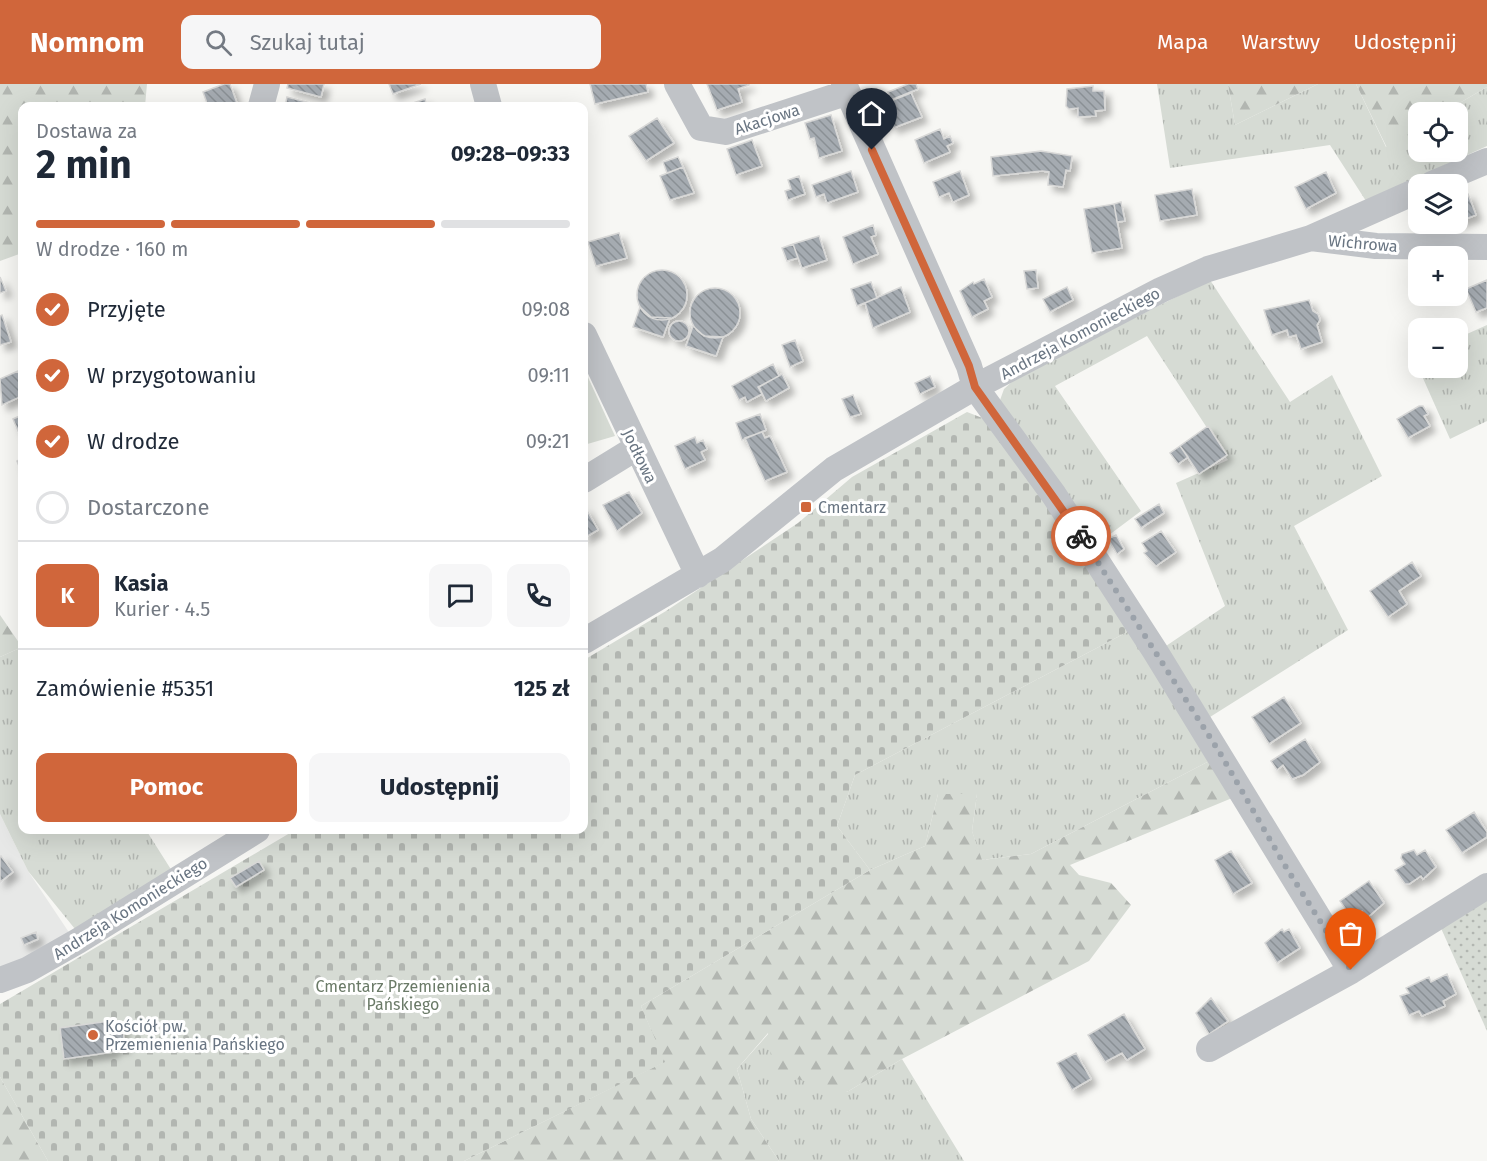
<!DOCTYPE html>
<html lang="pl">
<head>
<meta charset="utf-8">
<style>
  :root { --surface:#fff; --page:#f6f6f7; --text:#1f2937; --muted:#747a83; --line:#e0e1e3; --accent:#d0663b }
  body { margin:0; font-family:"Fira Sans",sans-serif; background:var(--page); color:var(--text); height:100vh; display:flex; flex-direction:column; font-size:22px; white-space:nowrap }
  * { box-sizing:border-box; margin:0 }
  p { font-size:20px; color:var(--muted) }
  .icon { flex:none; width:33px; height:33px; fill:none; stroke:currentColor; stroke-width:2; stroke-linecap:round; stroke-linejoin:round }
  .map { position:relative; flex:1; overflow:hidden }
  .side { position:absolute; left:18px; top:18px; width:570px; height:732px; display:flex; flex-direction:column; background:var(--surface); border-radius:12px; box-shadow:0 6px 24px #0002 }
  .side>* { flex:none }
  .tools { position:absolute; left:1408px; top:18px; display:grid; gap:12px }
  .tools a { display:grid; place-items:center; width:60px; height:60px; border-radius:12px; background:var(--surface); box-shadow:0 6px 24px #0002; font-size:30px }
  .pin { position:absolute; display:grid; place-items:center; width:51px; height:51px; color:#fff; margin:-62px -26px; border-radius:50% 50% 50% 0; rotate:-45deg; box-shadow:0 0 6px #0007 }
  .pin .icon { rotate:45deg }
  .courier { position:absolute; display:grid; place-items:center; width:60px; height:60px; margin:-30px; border:4px solid #d0663b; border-radius:50%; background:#fff; color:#222; box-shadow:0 2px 8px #0007 }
  .headline em { font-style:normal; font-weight:700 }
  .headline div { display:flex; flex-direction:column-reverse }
  .headline { display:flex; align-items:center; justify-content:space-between; height:102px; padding:0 18px }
  h1 { font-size:39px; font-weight:700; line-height:45px }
  .bar { display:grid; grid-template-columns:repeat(4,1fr); gap:9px 6px; align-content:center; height:72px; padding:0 18px }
  .bar i { height:8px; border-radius:4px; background:var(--line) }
  .bar .active { background:var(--accent) }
  .bar p { grid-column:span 4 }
  .line { display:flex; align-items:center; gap:15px; padding:0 18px; border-top:2px solid var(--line) }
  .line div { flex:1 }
  .round { display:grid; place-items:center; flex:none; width:63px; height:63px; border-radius:12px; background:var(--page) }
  ol { padding:0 18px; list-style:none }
  li { display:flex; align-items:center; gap:18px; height:66px }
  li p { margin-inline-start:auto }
  li .icon { padding:6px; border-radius:50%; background:var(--accent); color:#fff; stroke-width:4 }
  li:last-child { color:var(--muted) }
  li i { width:33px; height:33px; border:3px solid var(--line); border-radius:50% }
  .cta { display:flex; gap:12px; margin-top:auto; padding:12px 18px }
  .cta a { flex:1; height:69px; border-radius:12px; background:var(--accent); color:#fff; font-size:24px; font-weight:700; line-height:69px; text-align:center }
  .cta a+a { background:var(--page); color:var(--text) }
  header { display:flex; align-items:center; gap:36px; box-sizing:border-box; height:84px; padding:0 30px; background:var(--accent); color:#fff }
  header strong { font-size:28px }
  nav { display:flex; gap:33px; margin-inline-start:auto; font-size:21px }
  .search { width:420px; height:54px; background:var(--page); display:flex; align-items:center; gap:15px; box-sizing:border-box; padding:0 21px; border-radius:12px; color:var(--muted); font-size:22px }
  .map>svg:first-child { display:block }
</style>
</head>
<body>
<header>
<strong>Nomnom</strong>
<div class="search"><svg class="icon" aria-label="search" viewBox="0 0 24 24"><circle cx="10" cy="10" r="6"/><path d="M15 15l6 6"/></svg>Szukaj tutaj</div>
<nav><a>Mapa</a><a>Warstwy</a><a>Udostępnij</a></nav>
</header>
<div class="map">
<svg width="1487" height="1077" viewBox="0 0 1487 1077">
  <defs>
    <pattern id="grass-tufts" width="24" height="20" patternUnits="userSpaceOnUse" patternTransform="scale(1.5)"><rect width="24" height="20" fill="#d6dbd4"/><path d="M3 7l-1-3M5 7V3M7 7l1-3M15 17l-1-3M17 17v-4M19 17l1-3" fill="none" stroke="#b2b6b1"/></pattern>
    <pattern id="forest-firs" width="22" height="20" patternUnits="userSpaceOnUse" patternTransform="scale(1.5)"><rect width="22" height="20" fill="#d6dbd4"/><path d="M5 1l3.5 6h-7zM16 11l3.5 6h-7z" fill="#b2b6b1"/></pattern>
    <pattern id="cemetery-stones" width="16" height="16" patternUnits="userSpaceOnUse" patternTransform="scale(1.5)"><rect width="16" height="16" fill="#d6dbd4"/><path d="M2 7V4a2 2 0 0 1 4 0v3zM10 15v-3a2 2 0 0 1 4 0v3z" fill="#b2b6b1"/></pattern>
    <pattern id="garden-dots" width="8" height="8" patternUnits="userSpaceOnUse" patternTransform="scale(1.5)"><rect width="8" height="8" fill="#d6dbd4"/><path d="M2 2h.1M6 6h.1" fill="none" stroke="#b2b6b1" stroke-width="1.8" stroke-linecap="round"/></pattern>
    <pattern id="building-back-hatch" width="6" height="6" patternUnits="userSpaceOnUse" patternTransform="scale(1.5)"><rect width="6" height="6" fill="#a5abb1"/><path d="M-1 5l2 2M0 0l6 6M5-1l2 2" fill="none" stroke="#8a9095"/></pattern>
    <filter id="shadow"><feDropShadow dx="5.5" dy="5.5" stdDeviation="3" flood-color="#0004"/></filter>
  </defs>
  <rect width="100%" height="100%" fill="#f7f7f4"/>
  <!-- built -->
  <path fill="#e7e8e7" d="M0 730 28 787 72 853 24 880 0 883Z"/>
  <!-- grass -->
  <path fill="url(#grass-tufts)" d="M1157 0H1228L1235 41 1318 0H1356L1386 63 1419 44V68H1458V28H1444L1487 3V62L1366 117 1330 61 1170 84Z
    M1210 196 1290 318 1332 291 1382 392 1294 442 1348 546 1210 633 1166 562 1225 522 1176 399 1228 376 1147 252 1055 302 1141 427 1097 460 999 319 1004 305 1017 293Z
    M1487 241V337L1450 355 1414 274 1419 271V284H1458V254Z
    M1131 546 1215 674 1031 770 981 776 972 747 977 710H938L925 762 870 786 837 742 855 691Z
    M22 563V746H146L172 787 75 845 28 787 0 730V573Z
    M769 949 847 1008 902 975 964 1077H779L751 1035 737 985Z"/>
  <!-- forest -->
  <path fill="url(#forest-firs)" d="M0 0H147L145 22H22V169L0 177Z
    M1228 0H1318L1235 41Z
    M1356 0H1487V3L1444 28H1419V44L1387 64Z
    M0 531 22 563 0 573Z
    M1215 674 1237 712 1070 781 1079 791 1111 799 1131 821 1089 877 902 975 847 1008 773 989 768 949 737 985 751 1035 779 1077H464L664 978 641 922 870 786 925 762 938 710H977L972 747 982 776 1031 770Z
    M0 993 48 1077H0Z"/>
  <!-- cemetery -->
  <path fill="url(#cemetery-stones)" d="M967 328 985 335 1048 414 1131 546 855 691 837 742 870 786 641 922 665 978 464 1077H48L0 993V920L295 746H584V576L666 527 798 439 852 393Z"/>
  <!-- garden -->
  <path fill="url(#garden-dots)" d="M1487 802V947L1436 833Z"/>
  <!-- pitch -->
  <path fill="#d6dbd4" d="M586 289 615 352 584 361V290Z"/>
  <!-- building -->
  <path fill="url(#building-back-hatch)" stroke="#d8d8d7" stroke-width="1.5" filter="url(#shadow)" d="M224 0H230L238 22H208L203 8Z
    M288 0H324L321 13 287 4Z
    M389 0H421L393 10Z
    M590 0H646L648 8 595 20Z
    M707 0H749V1L738 5 742 18 717 26Z
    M908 0H916L918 5 891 16 888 8Z
    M1093 2V7H1104L1105 26 1095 27 1096 32 1078 33V24L1069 25 1066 22 1067 5Z
    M911 9 922 33 893 44 883 20Z
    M287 13 315 20V22H285Z
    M425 15 427 22H404Z
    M831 31 842 67 819 74 814 54 810 55 805 39Z
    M657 34 674 59 646 77 629 52Z
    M940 45 944 55 950 52 953 59 947 62 950 68 924 79 915 56Z
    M752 56 762 82 736 91 727 65Z
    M1041 67 1072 72 1070 87 1066 86 1063 103 1048 101 1049 88 1042 87 993 92 991 73Z
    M678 73 683 83 667 89 663 78Z
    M683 83 694 109 670 116 660 92Z
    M851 87 858 108 827 119 824 110 816 113 812 101Z
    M960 87 969 111 953 118 949 109 939 113 933 98Z
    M1326 88 1336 109 1306 125 1295 103Z
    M799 92 805 110 788 116 785 107 791 105 788 96Z
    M1192 105 1197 131 1160 137 1155 111Z
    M1468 110 1476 131 1458 138V114Z
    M1121 118 1125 137 1117 138 1114 120Z
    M1114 120 1122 164 1092 169 1084 125Z
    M1429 140H1453L1432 147Z
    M873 141 876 151 871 153 878 170 853 180 843 153Z
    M619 149 627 174 596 182 588 158Z
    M819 152 827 176 802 184 793 160Z
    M793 160 798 174 787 177 782 164Z
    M1036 186 1038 204 1027 205 1024 187Z
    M637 211a25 25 0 1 1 50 0a25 25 0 1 1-50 0Z
    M0 193 6 207 0 209Z
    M984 195 992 213 984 217 988 225 972 233 960 207 973 198 974 200Z
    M1487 196V224L1476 228 1466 205Z
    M871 198 877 214 857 222 851 205Z
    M901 203 910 228 873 244 865 219Z
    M1067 203 1073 216 1050 228 1043 215Z
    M690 229a25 25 0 1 1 50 0a25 25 0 1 1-50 0Z
    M1309 216 1313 227 1318 230 1320 236 1317 241 1322 258 1301 265 1296 251 1289 253 1287 246 1272 251 1264 226Z
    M640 223 651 233 670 234 663 253 633 243Z
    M2 231 11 258 0 261V232Z
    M669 247a10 10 0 1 1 20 0a10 10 0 1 1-20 0Z
    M693 242 704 252 723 253 716 272 686 262Z
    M795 256 803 277 790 283 782 261Z
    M773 280 779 292 758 303 762 310 747 318 745 313 739 316 732 302Z
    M18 287 22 296V312L2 321 0 295Z
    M782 290 789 304 766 317 759 303Z
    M930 292 935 303 920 310 915 299Z
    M853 311 861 330 850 333 842 315Z
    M1419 322H1423L1428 330 1424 332 1430 342 1408 354 1397 335Z
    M760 330 766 346 742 356 736 339Z
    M22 331V356L13 335Z
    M1208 342 1227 371 1199 390 1180 362Z
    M762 348 765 354 770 352 787 388 765 397 745 354Z
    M695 353 697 359 703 356 707 365 701 368 705 376 685 385 675 362Z
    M1180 362 1188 373 1178 380 1170 369Z
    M22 374V390L17 377Z
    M629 408 642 429 617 447 603 421Z
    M1159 420 1164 429 1141 444 1135 435Z
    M585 423 598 446 584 454V424Z
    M1161 447 1176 468 1156 482 1144 469 1147 467 1142 459Z
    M1116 451 1124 465 1117 470 1108 455Z
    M1412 478 1421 492 1399 507 1407 520 1388 533 1370 507Z
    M1284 613 1301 639 1269 660 1252 633Z
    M1305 655 1320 678 1303 691 1292 695 1283 681 1277 686 1271 677Z
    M1474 728 1487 748V753L1462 769 1446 746Z
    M1414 766 1417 771 1425 766 1436 783 1423 795 1421 792 1409 800H1405L1395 786 1405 780 1401 774 1402 770Z
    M1231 767 1252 799 1233 810 1215 776Z
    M1 772 13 788 0 798V773Z
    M259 777 264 786 236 803 230 794Z
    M1369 797 1384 819 1367 834 1362 827 1352 834 1340 817Z
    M1282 845 1284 848 1289 845 1300 864 1277 879 1265 859Z
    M36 848 38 855 24 861 21 854Z
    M1447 890 1456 910 1443 917 1445 922 1422 932 1419 927 1409 931 1400 912 1409 909 1406 904 1429 893 1431 898Z
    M1211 914 1228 937 1209 950 1196 929Z
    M1124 930 1145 965 1127 976 1122 969 1105 978 1088 951Z
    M109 937V941L122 938 125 963 113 964V968L64 975 60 944Z
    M1076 969 1091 995 1072 1006 1057 979Z"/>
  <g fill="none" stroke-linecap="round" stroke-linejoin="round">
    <!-- minor -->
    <path stroke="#c0c3c7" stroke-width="26" d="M483 0 489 22
      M677 0 701 44 726 48 846 9
      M844 0 969 282 975 303 1054 411 1155 567 1351 887
      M261 22 267 0
      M1432 100 1487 77
      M1311 154 1376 162 1487 163
      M584 251 698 491
      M584 396 636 364
      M584 557 722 476 834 385 975 303 1161 206 1208 185 1311 154 1419 106
      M0 896 27 886 78 857 257 746
      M1209 965 1351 887 1487 802"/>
  </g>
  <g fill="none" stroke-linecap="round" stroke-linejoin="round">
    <!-- done -->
    <path stroke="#9ba2aa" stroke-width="6" stroke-dasharray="0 10.8" d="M1081 452 1220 669 1284 780 1351 886"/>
    <!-- route -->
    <path stroke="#d0663b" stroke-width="8" d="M872 66 969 282 975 303 1081 452"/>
  </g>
  <!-- markers -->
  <g fill="#d0663b" stroke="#fff" stroke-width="2">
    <rect x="800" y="417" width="12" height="12" rx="3"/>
    <circle cx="93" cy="951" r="6"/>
  </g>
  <g text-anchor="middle" stroke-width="6" stroke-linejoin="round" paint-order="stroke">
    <!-- street labels -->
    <g font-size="16" fill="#697582" stroke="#fff">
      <text transform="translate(767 35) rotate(-18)" y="6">Akacjowa</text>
      <text transform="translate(1363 159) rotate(5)" y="6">Wichrowa</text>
      <text transform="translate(1080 249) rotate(-28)" y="6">Andrzeja Komonieckiego</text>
      <text transform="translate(640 372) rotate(64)" y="6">Jodłowa</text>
      <text transform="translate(130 824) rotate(-32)" y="6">Andrzeja Komonieckiego</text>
    </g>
    <!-- poi labels -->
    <g font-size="16" fill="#697582" stroke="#fff" text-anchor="start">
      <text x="818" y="429">Cmentarz</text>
      <text x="105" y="948">Kościół pw.<tspan x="105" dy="18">Przemienienia Pańskiego</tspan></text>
    </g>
    <!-- park labels -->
    <g font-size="16" fill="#6a7a67" stroke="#fff">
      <text x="403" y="908">Cmentarz Przemienienia<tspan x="403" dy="18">Pańskiego</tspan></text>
    </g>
  </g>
</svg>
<div class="tools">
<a><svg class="icon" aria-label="locate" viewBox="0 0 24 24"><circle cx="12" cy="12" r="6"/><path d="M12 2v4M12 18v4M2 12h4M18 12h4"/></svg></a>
<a><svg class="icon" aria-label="layers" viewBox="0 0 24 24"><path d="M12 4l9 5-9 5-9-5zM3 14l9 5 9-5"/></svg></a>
<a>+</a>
<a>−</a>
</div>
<div class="pin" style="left:1351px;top:886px;background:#ea580c"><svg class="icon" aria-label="bag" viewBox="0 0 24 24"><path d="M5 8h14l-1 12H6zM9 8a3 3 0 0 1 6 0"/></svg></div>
<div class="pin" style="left:872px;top:66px;background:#1f2937"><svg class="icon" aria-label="home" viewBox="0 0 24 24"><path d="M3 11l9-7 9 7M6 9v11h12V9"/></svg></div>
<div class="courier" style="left:1081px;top:452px"><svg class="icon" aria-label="bike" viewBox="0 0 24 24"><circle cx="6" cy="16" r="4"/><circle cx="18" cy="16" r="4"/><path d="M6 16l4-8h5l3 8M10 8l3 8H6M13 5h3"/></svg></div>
<section class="side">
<div class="headline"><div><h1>2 min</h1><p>Dostawa za</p></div><em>09:28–09:33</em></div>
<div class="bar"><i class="active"></i><i class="active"></i><i class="active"></i><i></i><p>W drodze · 160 m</p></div>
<ol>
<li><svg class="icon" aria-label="check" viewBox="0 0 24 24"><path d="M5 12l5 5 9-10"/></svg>Przyjęte<p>09:08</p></li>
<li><svg class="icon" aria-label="check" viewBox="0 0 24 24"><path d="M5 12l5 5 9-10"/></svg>W przygotowaniu<p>09:11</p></li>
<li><svg class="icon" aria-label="check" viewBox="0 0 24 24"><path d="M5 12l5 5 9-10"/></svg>W drodze<p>09:21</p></li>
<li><i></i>Dostarczone</li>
</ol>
<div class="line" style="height:108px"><b class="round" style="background:var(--accent);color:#fff">K</b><div><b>Kasia</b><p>Kurier · 4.5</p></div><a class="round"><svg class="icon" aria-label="chat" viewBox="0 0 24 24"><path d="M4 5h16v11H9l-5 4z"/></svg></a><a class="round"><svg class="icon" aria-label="phone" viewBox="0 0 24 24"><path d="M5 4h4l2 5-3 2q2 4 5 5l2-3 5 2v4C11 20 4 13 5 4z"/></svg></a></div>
<div class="line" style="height:78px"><div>Zamówienie #5351</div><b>125 zł</b></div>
<div class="cta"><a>Pomoc</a><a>Udostępnij</a></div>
</section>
</div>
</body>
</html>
